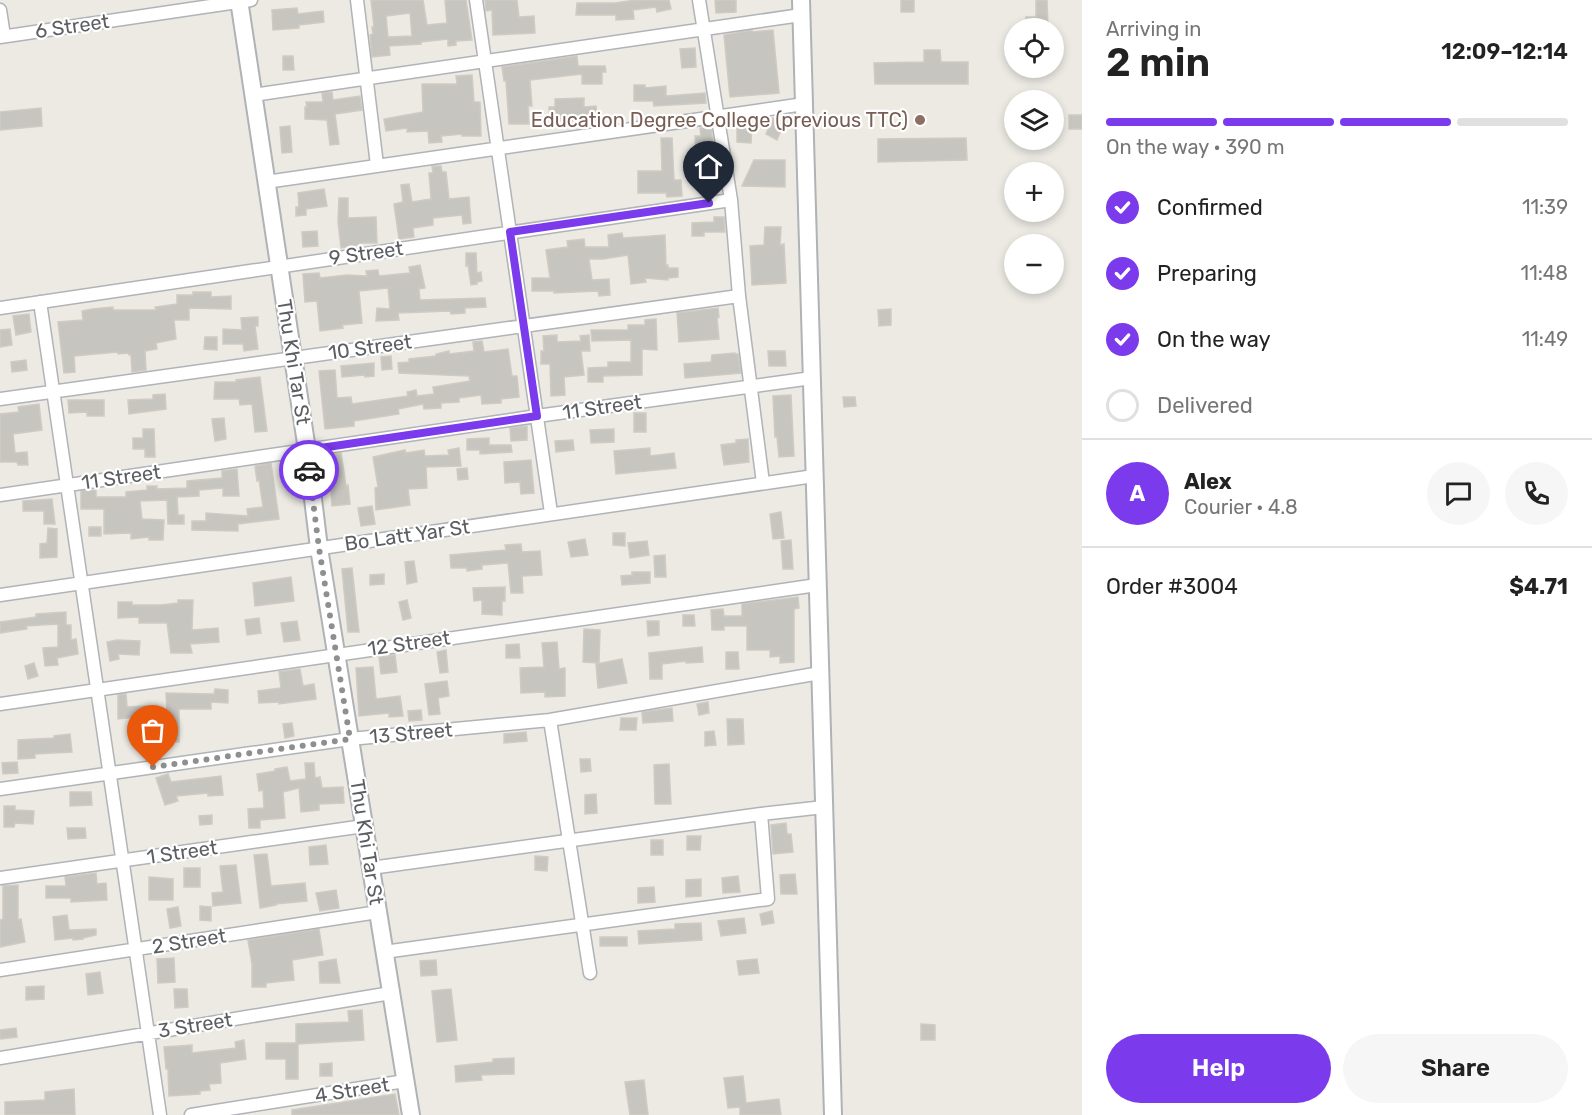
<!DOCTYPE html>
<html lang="en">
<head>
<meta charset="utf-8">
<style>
  :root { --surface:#fff; --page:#f6f6f6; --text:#222; --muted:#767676; --line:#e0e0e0; --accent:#7c3aed }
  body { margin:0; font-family:Rubik,sans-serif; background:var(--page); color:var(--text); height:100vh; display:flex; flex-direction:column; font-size:22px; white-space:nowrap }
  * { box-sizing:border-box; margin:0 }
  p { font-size:20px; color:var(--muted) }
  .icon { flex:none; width:33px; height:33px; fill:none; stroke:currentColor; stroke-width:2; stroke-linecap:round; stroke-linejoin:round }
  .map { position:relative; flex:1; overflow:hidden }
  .panel { display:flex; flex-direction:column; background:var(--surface); width:510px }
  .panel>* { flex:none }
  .controls { position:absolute; left:1004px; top:18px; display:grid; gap:12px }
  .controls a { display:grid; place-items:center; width:60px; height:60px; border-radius:50%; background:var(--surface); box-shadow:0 3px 9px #0003; font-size:30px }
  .pin { position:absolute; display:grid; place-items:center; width:51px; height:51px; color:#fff; margin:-62px -26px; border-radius:50% 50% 50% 0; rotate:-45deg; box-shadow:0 0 6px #0007 }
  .pin .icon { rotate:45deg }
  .courier { position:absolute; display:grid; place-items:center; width:60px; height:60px; margin:-30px; border:4px solid #7c3aed; border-radius:50%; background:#fff; color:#222; box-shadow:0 2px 8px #0007 }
  .head em { font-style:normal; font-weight:600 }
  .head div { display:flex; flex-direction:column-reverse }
  .head { display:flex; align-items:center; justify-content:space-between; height:102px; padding:0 24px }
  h1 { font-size:39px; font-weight:600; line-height:45px }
  .bar { display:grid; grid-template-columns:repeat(4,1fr); gap:9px 6px; align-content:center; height:72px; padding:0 24px }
  .bar i { height:8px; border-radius:4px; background:var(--line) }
  .bar .current { background:var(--accent) }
  .bar p { grid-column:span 4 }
  .line { display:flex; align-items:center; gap:15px; padding:0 24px; border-top:2px solid var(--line) }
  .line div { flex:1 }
  .round { display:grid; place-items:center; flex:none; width:63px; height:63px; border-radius:32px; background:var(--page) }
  ol { padding:0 24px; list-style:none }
  li { display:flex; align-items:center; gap:18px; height:66px }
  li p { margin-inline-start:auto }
  li .icon { padding:6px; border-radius:50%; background:var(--accent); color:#fff; stroke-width:4 }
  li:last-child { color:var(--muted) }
  li i { width:33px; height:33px; border:3px solid var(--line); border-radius:50% }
  .primary-button { display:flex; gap:12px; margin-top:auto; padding:12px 24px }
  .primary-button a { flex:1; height:69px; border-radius:36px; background:var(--accent); color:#fff; font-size:24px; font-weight:600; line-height:69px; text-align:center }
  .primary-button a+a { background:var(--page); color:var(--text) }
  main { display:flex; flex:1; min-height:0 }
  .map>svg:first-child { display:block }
</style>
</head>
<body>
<main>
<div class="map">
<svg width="1082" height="1115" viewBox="0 0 1082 1115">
  <rect width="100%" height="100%" fill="#eceae3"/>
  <!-- building -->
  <path fill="#c7c5c0" stroke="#d0cbc2" stroke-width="1.5" fill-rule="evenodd" d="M371 0H423L427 25 447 23 445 0H466L472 40 456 41V45L448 46V39L421 42V44L389 46 390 55 372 57 370 35 373 34 372 27H374ZM410 13 412 36 388 37 386 16Z
    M485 0H517L519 17 534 16 535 33 493 35 492 10 486 11Z
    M635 0H669L671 9 657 12 656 7 633 10 634 19 616 20V15H576L577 3H615Z
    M715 0H736V12L716 13Z
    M901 0H914V12H901Z
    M1036 0H1047L1048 28H1026V17H1036Z
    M297 8 298 14 323 11 324 22 299 25V28L273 30 272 10Z
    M752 30V32L773 30 779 93 730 97 724 35Z
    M695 48 696 67 682 68 680 49Z
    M924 50H940L941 62H968V84H875L874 63 924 62Z
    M283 56H293L294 70H283Z
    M577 56 578 66H605L606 72H602V84H582V74L530 80 532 106H528L529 124H509L506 81H504L502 67Z
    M472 75 474 102H480L481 136H462V134L441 136 442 142 429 143 428 131 407 132V128L386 131 384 119 423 112 422 84H457L456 76Z
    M634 85H645V88L666 86V96L705 93 706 103 654 106 653 101H634Z
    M332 92 333 100 360 96 362 110 335 114 339 144 330 145 327 120 305 119V107H307L306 102H323L322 93Z
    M584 98V107L596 106 597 120 550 121 549 107H555V99Z
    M41 108 42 126 0 130V112Z
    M1069 115H1082V129H1069Z
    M773 118 784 123 777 140 766 134Z
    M737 122 752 123 751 143 737 142Z
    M290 126 292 152 282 153 280 127Z
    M711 126 714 156 696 158 695 136H701L700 128Z
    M661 138H672L674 180H681L682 196 667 197 666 193H638V171H662Z
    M966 138 967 160 878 162V139Z
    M754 160H785V187L742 186Z
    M432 166H441L442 172H446L449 199 469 197 471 223 463 224 462 215 433 218V225L413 228 414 237 399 239 394 204 403 202 401 185 409 184 412 202 431 199 429 173H433Z
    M324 189 327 206 306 209V215L296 216V207H299L298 193Z
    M339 198H348V218L376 217 377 243H359V245L341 248 338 222Z
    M714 217H724L725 232H704V236H692V223L714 222Z
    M765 227H781L780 245 784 244 786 283 752 285 750 246 764 245Z
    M317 231 318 246 303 247 302 232Z
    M622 233 623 238 665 235 666 265H668V268H678V277L668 278V280L645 278 646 282 631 284 628 255 603 259H589L592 280 609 279 610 295 599 296 598 291 554 293V291H532V278H550L546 250 568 247 567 241 584 239 585 247H609L608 235Z
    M466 253H476L477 273 481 272 482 281 477 282V284L471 285 468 265 466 266Z
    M420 265 425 288 419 289 420 300 485 298 486 307 465 308V313L451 314 450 311 398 313 399 320 376 321 377 308 390 309 388 288 359 291 362 323 342 325 343 328 320 331 317 301 305 302 303 274 319 273 320 278 347 275 367 276 366 271 378 270 379 276 410 273 409 267Z
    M193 292H211V297L231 296V309L189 308V320H174L176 339 156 343 157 349 145 351 146 370 132 372 131 355H129L128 353 118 354V352L74 356 75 372 64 373 58 322 83 320 82 311 92 309 113 307V310H156L155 307 177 304V295H193Z
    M718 308 719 317 717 318 719 339 679 342 677 313Z
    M891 309V325L879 326 878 310Z
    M29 314 31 332 16 335 13 316Z
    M258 317V326H255L258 349 244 351 243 344H223V329L242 330 241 318Z
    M656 319 657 350 642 349V375L603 376V382H588V368L608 367V362H631V340L592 341 591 330H628V325H645V320Z
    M10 329 12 345 0 347V330Z
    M557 335V342L581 341 580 336 589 335 590 351H581L584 375 564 377 565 395 551 396 550 364H541V351H544L543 336Z
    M205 337H217V350L204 349Z
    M482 341 484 352 508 349 512 376H517L519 397 501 399V403L482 404 481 395 459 398V402L441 403V408L424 409 423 404 398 409 399 414 354 421V426L325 429 319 371 335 370 337 398 351 397 352 404 408 396 407 392 416 390 417 396 434 394 433 387 470 381 469 376 399 373 398 363 409 362V359L436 356V354L449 351V354L474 351 473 342Z
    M768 351H785L786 366H769Z
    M735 353V354H738L741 373 685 378 684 364 711 362 712 355Z
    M391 356 392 369 382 370 381 357Z
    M26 360 27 370 12 372 11 362Z
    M374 363V376L365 377V375L342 377 341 366Z
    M260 377 267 431 255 432 252 404 240 405 239 399H214L215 382H236V380Z
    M165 394 166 409 129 414 128 400 153 399V395Z
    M791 395 794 456 779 457 777 437H775L773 396Z
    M843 397H855L856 406 844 407Z
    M68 400H104V416H87V412L69 413Z
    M39 404 42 430 13 434 15 453 27 452 28 465H18L17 462H0V414L19 412 18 407Z
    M634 413H646V432H634Z
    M224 418 226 439 215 441 212 419Z
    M527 426V440L511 441 510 428Z
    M143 429H154L155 457H145V449H133V438H143Z
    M614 429V442L591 443 590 430Z
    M489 438V445H511L512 452 480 454V450H467V439Z
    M748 439 749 462 724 465 721 445 736 443V440Z
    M573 440 574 450 556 452 555 441Z
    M459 448 461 466 426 467 427 488 408 489 410 505 376 510 375 488 378 487 373 457 405 450 406 453 424 450 425 456 449 455 448 450Z
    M650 448V456L674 453 676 468 616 474 614 451Z
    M341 453 346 486 348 485 350 504 332 506 330 477 325 456Z
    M531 460 534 493 521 494 520 482 505 483 504 462Z
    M271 463 279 519 238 524V531L192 530V521H206V513L248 516 247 509 263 507 259 480 257 481 255 466Z
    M467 468 468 479 458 480 457 469Z
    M237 469 239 496H223V488L199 490V496L177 497 178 515H184V524H168L167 500 140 501 142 519 164 520 163 540H149V537L131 539V533L104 534V509H81V491L96 490V497H126V492L147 490V486H157V489L187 488V481L222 478V471Z
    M52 499 55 524H44V511H23V501Z
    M372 506 375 524 361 526 358 508Z
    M781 512 784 538 773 539 770 514Z
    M89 527H101V536H89Z
    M48 528 57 529V557L40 558V544L47 543Z
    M613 533H625V546L613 545Z
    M585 539 588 555 571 557 568 542Z
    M791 540 793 569H783L781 541Z
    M647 541 649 555 630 558 628 543Z
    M521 544 522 552 540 551 542 575 522 576 523 593H511L508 563 482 565V569L467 571V568H451L450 555 506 550 505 545Z
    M665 555 666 577H655L654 556Z
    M414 561 417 582 407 584 405 562Z
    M352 568 359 632H348L342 569Z
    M632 572H650V583L622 585 621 576 632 575Z
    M384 574V584L370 585V575Z
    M291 577 294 601 255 606 253 583Z
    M505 587V601H502V615L482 614V600L474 601 473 588Z
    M798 597 799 608 794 609V662L780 663V656L770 657V650H747V626H724V630H712L711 610 723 609 724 616H742V604Z
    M178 600H193L192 630 218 628 219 642 190 644 192 653H171L167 623H139V617L118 618V602H132V605H161L178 603Z
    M407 600 411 618 403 620 399 602Z
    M66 612V625H71V640L76 639 78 654 57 658 58 665 45 666 43 648 58 647V624L26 626 27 629 0 633V622L36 617V614Z
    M683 615H694L695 626H683Z
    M259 618 261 633 247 635 245 620Z
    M297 621 300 640 284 642 281 623Z
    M647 621H659V635L648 636Z
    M584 629 600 630 599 663 583 662Z
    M117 640 140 641 139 655 118 654 119 659 110 661 107 642Z
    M557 642 559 669 565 668V696L545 697V692L521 693 520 668 544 667 542 643Z
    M519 644 520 658H506V645Z
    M702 647 703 662 686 663V661L662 664V679H650L649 653Z
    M446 650 448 672 440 673 437 652Z
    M726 652H738L739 669H726Z
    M395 655 397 672 381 674 379 657Z
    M622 659 627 683 598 688 596 664Z
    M34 663 38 676 28 679 25 666Z
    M373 667 376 699 400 696 403 716 389 717V713L359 716 356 668Z
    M300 669 303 686 314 684 316 699 279 704V702L259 703 258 691 281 688 279 672Z
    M447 681 449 696 438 698 440 714 429 715 425 684Z
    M215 689 228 690V703L211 702V709H179V742H171L170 736H154V726L168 727 166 693 214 694Z
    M126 694 127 707 146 706 147 716 118 719V695Z
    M708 702 709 713 699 715 697 704Z
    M672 708 673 721 643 723 642 712Z
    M421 710 422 720 409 721 408 711Z
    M621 718H637L636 730H620Z
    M727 719H743L744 744 728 745Z
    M292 723 294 736 285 738 283 724Z
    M714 731 716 745 705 746V732Z
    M526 732 527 741 504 743V734Z
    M70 734 72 752 35 754V758L18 759V740L54 738V736Z
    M580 759H590L591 771 581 772Z
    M17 762 18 773 3 774 2 763Z
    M305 763H314L315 778 320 777 322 788 343 787 344 803 319 804V810L301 812 299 788 283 792 285 818 260 820V828H249L248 809 264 808 263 790 259 791 257 774 275 771V769L287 767 290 781 306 779Z
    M669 764 671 804H655L654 765Z
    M168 774 171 782 221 776 223 795 208 796V793L176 796 178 801 165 805 156 778Z
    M70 792H91L92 805 70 806Z
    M596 794 597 813 585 814V795Z
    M4 806H15V810L34 811 33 824 15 823 14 827H4Z
    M212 815V824L200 825 199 816Z
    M786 823 787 834H791L793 852 773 854 771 825Z
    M67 828H85L86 838 68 839Z
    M687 836H701L700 850H687Z
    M651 840H663V855H651Z
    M326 845 328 864 310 865 309 847Z
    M267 854 271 886 305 883 307 901 275 904 276 905 260 908 254 855Z
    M535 856 548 857 547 871 535 870Z
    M236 865 241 903 213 906 212 893 223 892 220 866Z
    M184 868H200V887H184Z
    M96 873 97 884 106 883 107 900 71 902V898H46V886H66L65 877Z
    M795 874 797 894H781L780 875Z
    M738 876 740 892 723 893 722 878Z
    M149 877 173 879V900H149Z
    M701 879V896L686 897V880Z
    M18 885V920L21 919 25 942 0 947V920L3 919V886Z
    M654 887 655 902 638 903V888Z
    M336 890 339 908 320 911 316 893Z
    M200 906 211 907V921L200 920Z
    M178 907 181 926 170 928 167 909Z
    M772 911 774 923 762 925 760 914Z
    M67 915 69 930 96 929V935L83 938V939L73 940V938L55 940 53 917Z
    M744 918 746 933 721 936 718 921Z
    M701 923 702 940 639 944 638 931 675 929V924Z
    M319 929 323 955 292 960 294 980 266 983V987H252V964L248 940Z
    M600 937H627V946H600Z
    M174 958 175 982 158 983 157 959Z
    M336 959 340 983H320L319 962Z
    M757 959 759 973 739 975 737 961Z
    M436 960 437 975 421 976 420 961Z
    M100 972 103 993 88 995 86 974Z
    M44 986V999L26 1000V987Z
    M174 989H187L188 1007 175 1008Z
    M451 989 457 1040 437 1042 432 991Z
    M362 1010 364 1040 298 1044V1079H286V1059H266V1043H296V1024L349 1022 348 1011Z
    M921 1024 935 1025V1040H921Z
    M16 1028 17 1037 0 1039V1030Z
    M244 1040 246 1059 220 1063 221 1083 209 1084 210 1090 200 1091V1094L169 1096 168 1069H166L164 1047 192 1045V1053L236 1048 235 1042Z
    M514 1058V1074L481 1075 482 1080 456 1082 455 1066 493 1062V1059Z
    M332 1063V1076H320V1064Z
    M743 1076 746 1103 779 1099 781 1115H740V1107L728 1108 724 1078Z
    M644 1080 648 1115H630L625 1082Z
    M74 1089 75 1115H5V1102L45 1100V1092Z
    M395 1094 399 1115H292V1110Z"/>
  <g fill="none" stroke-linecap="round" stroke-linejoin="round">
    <defs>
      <path id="street" d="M357 0 377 165
        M476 0 551 513
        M699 0 731 200 739 296 763 483
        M0 10 4 36
        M0 37 251 0
        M253 95 801 15
        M266 182 804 104
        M40 302 160 1115
        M0 308 731 200
        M0 399 739 296
        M0 495 537 416 812 378
        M0 595 814 476
        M0 704 817 585
        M550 720 590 973
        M0 789 350 739 550 720 820 673
        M371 868 761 814 824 807
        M0 878 364 826
        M384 952 768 899 761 814
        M0 970 378 912
        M0 1058 391 993
        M191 1115 405 1081"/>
      <path id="secondary" d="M239 0 307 450 319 548 411 1115
        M801 0 833 1115"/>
    </defs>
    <!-- street casing -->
    <use href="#street" stroke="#b0b3b7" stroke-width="15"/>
    <!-- secondary casing -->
    <use href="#secondary" stroke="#afb2b6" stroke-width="20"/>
    <!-- street -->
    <use href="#street" stroke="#fff" stroke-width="12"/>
    <!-- secondary -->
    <use href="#secondary" stroke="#fff" stroke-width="16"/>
  </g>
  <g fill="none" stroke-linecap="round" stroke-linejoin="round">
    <!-- done -->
    <path stroke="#8e8f8f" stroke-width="6" stroke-dasharray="0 10.8" d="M153 767 350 739 319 548 309 470"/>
    <!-- route -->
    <path stroke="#7c3aed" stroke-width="8" d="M309 470 307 450 537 416 510 232 709 203"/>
  </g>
  <!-- markers -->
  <circle fill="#8d6e63" stroke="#fff" stroke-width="2" cx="920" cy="120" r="6"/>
  <g text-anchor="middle" stroke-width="4.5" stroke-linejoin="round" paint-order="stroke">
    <!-- street labels -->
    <g font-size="20" fill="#5b5e62" stroke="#fff">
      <text transform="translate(72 26) rotate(-8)" y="7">6 Street</text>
      <text transform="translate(366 253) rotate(-8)" y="7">9 Street</text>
      <text transform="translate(370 347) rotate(-8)" y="7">10 Street</text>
      <text transform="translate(294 362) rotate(81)" y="7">Thu Khi Tar St</text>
      <text transform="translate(602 407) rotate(-8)" y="7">11 Street</text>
      <text transform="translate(121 477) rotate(-8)" y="7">11 Street</text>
      <text transform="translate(407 535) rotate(-8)" y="7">Bo Latt Yar St</text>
      <text transform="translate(409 643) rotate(-8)" y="7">12 Street</text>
      <text transform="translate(411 733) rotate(-5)" y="7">13 Street</text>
      <text transform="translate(367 842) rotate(81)" y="7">Thu Khi Tar St</text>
      <text transform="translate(182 852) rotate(-8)" y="7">1 Street</text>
      <text transform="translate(189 941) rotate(-9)" y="7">2 Street</text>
      <text transform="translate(195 1025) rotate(-9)" y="7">3 Street</text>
      <text transform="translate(352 1090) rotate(-9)" y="7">4 Street</text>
    </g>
    <!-- education labels -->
    <g font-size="20" fill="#785e54" stroke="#fff" text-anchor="end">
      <text x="908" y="127">Education Degree College (previous TTC)</text>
    </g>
  </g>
</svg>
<div class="controls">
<a><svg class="icon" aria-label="locate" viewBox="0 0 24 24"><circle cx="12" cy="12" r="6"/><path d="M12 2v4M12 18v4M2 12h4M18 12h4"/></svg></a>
<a><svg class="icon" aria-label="layers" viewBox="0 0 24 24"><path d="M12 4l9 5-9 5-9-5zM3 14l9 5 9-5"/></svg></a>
<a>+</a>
<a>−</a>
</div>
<div class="pin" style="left:153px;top:767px;background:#ea580c"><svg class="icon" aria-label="bag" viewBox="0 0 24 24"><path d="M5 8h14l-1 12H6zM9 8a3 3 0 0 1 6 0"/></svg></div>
<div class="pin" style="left:709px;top:203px;background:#1f2937"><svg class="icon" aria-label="home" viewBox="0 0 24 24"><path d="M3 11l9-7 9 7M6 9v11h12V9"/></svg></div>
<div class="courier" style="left:309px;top:470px"><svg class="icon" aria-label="car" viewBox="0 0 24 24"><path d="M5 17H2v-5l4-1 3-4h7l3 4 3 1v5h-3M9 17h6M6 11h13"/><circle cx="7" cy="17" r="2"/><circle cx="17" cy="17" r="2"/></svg></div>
</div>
<section class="panel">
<div class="head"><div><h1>2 min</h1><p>Arriving in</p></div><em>12:09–12:14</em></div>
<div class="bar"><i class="current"></i><i class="current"></i><i class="current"></i><i></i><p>On the way · 390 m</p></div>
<ol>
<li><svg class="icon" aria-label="check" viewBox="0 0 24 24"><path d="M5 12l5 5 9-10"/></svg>Confirmed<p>11:39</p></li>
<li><svg class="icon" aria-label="check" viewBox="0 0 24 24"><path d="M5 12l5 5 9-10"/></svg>Preparing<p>11:48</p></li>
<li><svg class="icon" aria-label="check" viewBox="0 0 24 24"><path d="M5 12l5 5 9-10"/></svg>On the way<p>11:49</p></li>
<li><i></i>Delivered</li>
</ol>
<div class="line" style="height:108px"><b class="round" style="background:var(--accent);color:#fff">A</b><div><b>Alex</b><p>Courier · 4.8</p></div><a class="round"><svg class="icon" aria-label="chat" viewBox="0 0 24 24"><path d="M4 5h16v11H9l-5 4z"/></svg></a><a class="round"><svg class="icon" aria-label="phone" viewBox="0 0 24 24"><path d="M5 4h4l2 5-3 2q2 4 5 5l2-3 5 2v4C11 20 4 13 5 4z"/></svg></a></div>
<div class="line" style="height:78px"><div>Order #3004</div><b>$4.71</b></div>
<div class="primary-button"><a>Help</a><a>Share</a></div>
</section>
</main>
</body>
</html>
